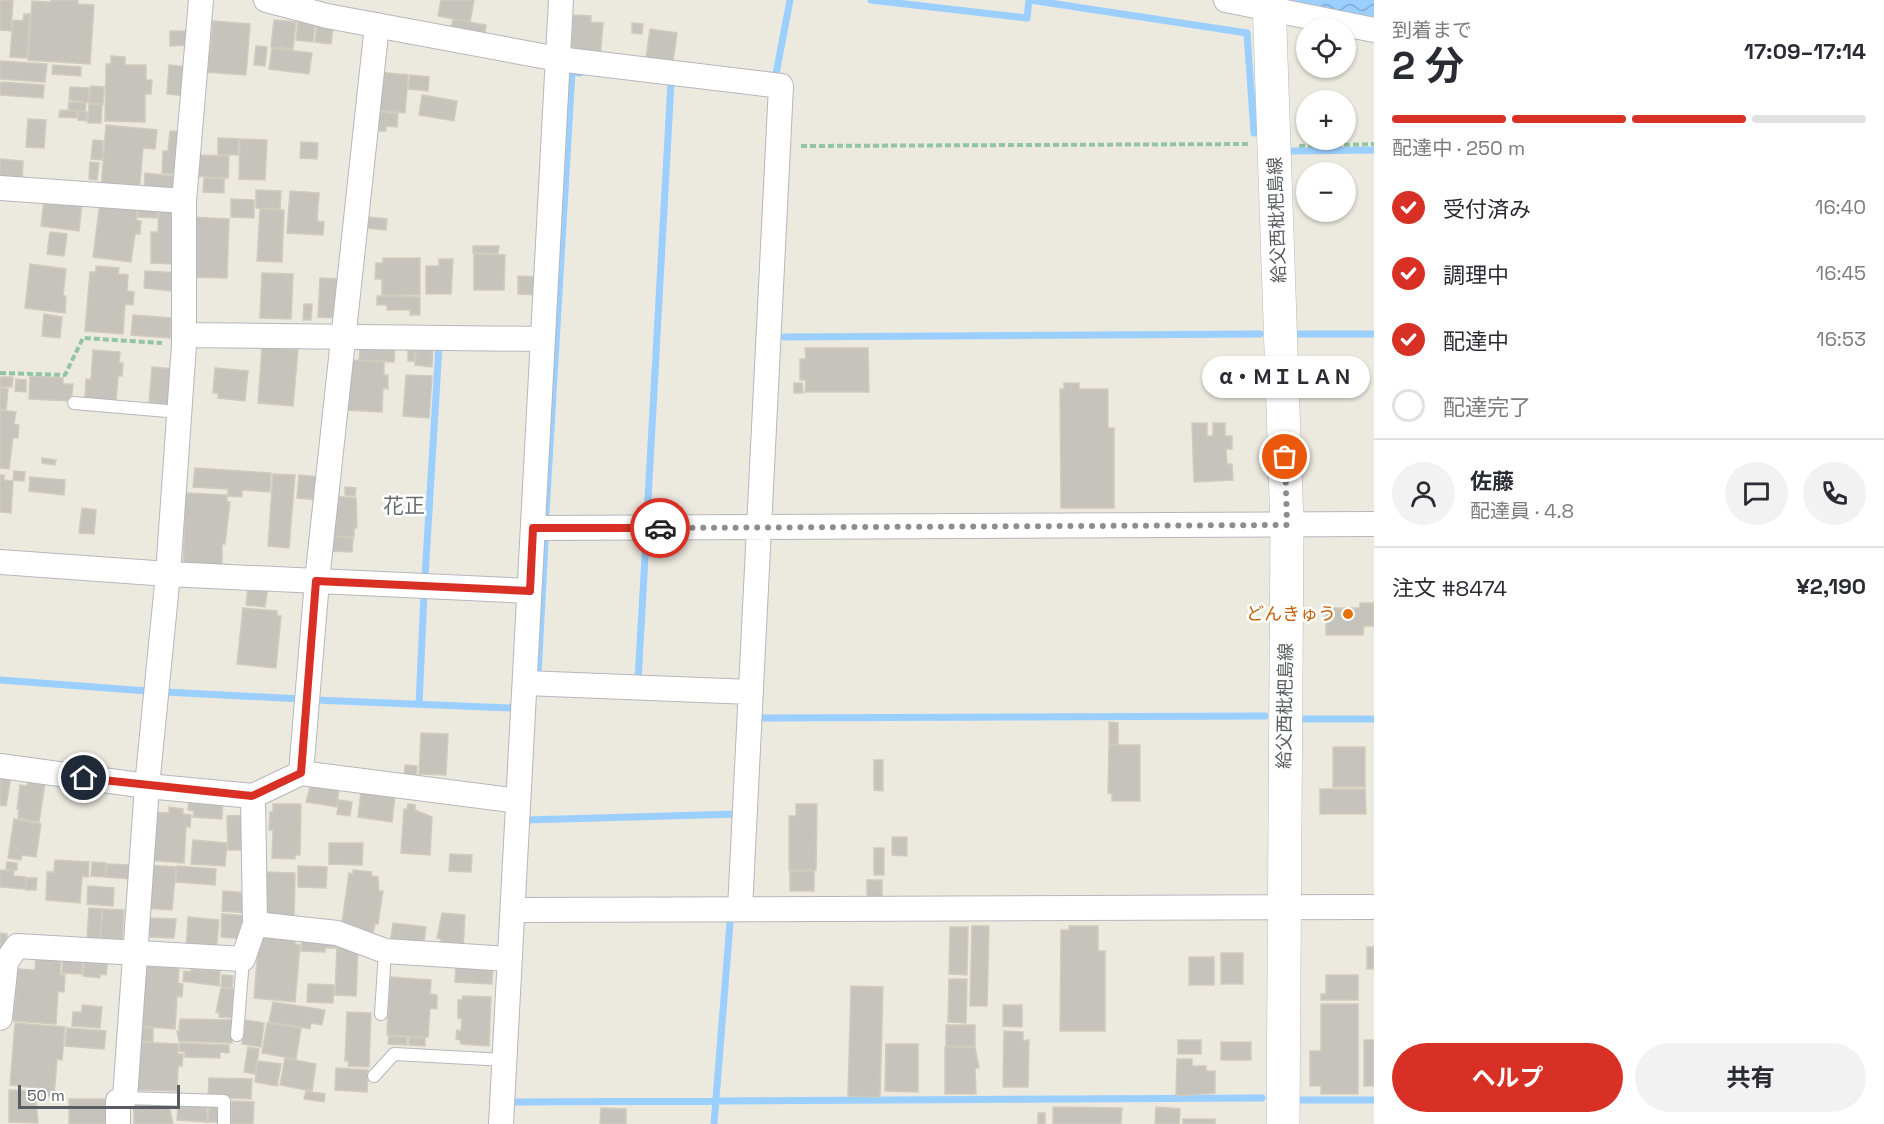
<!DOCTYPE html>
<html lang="ja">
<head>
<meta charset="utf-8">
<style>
  :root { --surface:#fff; --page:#f2f2f3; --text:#2b2b33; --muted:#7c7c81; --line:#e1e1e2; --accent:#d93025 }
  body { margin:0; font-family:"Space Grotesk","Noto Sans JP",sans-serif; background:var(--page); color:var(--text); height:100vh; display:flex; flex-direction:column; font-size:22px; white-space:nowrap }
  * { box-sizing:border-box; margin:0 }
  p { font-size:20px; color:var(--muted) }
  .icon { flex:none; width:33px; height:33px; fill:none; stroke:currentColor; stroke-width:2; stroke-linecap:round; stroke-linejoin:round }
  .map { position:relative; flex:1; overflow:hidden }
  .details { display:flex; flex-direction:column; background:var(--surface); width:510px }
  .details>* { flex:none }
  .buttons { position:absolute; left:1296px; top:18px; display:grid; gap:12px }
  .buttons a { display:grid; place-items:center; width:60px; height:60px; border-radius:50%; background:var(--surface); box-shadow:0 2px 4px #0004; font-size:30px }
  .scale { position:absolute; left:18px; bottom:15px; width:162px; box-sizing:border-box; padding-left:6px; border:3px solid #585b60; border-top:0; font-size:16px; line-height:21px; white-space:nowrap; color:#585b60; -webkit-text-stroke:4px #fff; paint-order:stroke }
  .pin { position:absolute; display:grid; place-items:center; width:51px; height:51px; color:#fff; margin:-26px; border:3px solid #fff; border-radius:50%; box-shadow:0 2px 6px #0007 }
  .courier { position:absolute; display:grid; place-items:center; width:60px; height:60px; margin:-30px; border:4px solid #d93025; border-radius:50%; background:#fff; color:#222; box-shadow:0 2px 8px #0007 }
  .bubble { position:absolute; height:42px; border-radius:21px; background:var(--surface); box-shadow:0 2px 4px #0004; font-size:20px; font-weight:700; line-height:42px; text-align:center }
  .summary em { font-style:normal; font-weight:700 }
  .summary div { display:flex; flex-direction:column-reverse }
  .summary { display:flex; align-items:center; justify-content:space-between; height:102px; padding:0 18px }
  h1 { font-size:39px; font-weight:700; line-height:45px }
  .bar { display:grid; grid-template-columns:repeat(4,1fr); gap:9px 6px; align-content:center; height:72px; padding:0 18px }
  .bar i { height:8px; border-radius:4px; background:var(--line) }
  .bar .active { background:var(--accent) }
  .bar p { grid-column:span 4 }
  .line { display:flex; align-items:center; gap:15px; padding:0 18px; border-top:2px solid var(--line) }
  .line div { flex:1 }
  .round { display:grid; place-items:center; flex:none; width:63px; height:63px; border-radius:32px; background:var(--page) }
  ol { padding:0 18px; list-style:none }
  li { display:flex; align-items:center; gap:18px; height:66px }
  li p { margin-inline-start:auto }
  li .icon { padding:6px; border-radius:50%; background:var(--accent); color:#fff; stroke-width:4 }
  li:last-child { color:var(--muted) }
  li i { width:33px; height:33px; border:3px solid var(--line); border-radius:50% }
  .primary-button { display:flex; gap:12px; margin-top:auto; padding:12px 18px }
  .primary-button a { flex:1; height:69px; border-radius:36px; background:var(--accent); color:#fff; font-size:24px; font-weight:700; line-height:69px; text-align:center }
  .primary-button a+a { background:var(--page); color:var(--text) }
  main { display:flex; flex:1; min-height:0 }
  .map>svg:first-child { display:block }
</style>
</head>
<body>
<main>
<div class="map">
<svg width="1374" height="1124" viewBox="0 0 1374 1124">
  <defs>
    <pattern id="water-waves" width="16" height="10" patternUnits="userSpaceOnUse" patternTransform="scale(1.5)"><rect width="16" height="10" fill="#9bcfff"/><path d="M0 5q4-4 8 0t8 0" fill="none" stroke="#81abd2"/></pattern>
  </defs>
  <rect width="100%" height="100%" fill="#ece9df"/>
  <!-- water -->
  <path fill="url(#water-waves)" d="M1286 0H1374V17Z"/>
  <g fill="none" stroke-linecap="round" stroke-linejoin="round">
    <!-- stream -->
    <path stroke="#9bcfff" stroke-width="7" d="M871 0 1027 18 1029 0
      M1030 0 1247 33 1254 133
      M776 74 790 0
      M1291 151 1374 150
      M1299 334H1374
      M784 337 1260 334
      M546 513 572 72 580 73
      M647 517 671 82
      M425 577 439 346
      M540 676H538L545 542
      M0 680 147 691
      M638 680 646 540
      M166 692 300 699V694
      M315 700 513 708
      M419 704 424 595
      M762 718 1265 716
      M1300 719H1374
      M526 820 737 814
      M1300 1100H1374
      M514 1102 1262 1098
      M714 1124 730 923"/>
  </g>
  <!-- building -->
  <path fill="#c6c3bc" stroke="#d0cbbd" stroke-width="1.5" d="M0 0H13L11 31 0 30Z
    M51 0H78V4L94 5 90 64 28 60 32 1 51 2Z
    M441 0H474L470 22 438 16Z
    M24 14H30L27 58 10 57 13 20 23 21Z
    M573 15 591 16V22L603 23 600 59 570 57Z
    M453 19 486 25 484 40 450 34Z
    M274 20 296 22 293 49 271 47Z
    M213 21 250 24 246 75 205 72 206 53H210Z
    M298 22 315 25 313 42 296 40Z
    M632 23 643 24 642 34 632 33Z
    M317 24 333 27 331 44 315 42Z
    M650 29 677 33 673 62 646 58Z
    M170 31H189V45L170 46Z
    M256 46 267 47 265 66 254 65Z
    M272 48 312 53 309 74 269 69Z
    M111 56 125 57V65H146V80H152L151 94H145V122L105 121 106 64H111Z
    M0 61 47 64 45 82 0 79Z
    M53 65 81 67V76L52 74Z
    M169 65 191 67 189 96 167 94Z
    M377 72 408 75 405 113 373 110Z
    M410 75 429 77 428 91 408 89Z
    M1 82 44 85 43 98 0 95Z
    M91 86 104 87 103 104 89 103Z
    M70 87 89 88 88 102 69 100Z
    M422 95 457 101 454 121 419 115Z
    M69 102 86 103 85 111 68 110Z
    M89 104 102 105 101 123H88Z
    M60 110 77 111V118L59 117Z
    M79 111 87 112V121L78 120Z
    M377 112 398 114 397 127 386 126V131H379V125H376Z
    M28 119 46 120 44 148 26 147Z
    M106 125 157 130 155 149 143 148 139 194 101 190Z
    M170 131 186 132 182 175 162 173 163 151H168Z
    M218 138 239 139 238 155 218 154Z
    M240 139 267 140 265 180 239 179Z
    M93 140 103 141 102 160 91 159Z
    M301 142 318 143 317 159 300 158Z
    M195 155 229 156 228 178 194 176Z
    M0 159 23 161 22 185 0 183Z
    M90 162 99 163 97 180 89 179Z
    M145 173 182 177 180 196 144 193Z
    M204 178 224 179V193L203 192Z
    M256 190 281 191 280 209 256 208Z
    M290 191 319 193 317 221 324 222 323 235 287 233Z
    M44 199 82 204 79 231 41 226Z
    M231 199 254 200V218L231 217Z
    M100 202 138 207 136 220 141 221 140 234H135L131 262 93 257Z
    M139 203 158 204 157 218 138 217Z
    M159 208 180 209 177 264 151 263V232H158Z
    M260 209 284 210 282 262 257 261Z
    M192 217 229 219 227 278 190 277Z
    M368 217 387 219 386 230 367 228Z
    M50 232 67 234 64 256 47 254Z
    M473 246H499L498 253H473Z
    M474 254 505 255 504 290H474Z
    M383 258H420V295H382V279H375L376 263H383Z
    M439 259H453L451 294H426V266H439Z
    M30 264 66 269 63 296H66L65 313 25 308Z
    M96 266 119 268 118 274 128 275 127 291 134 292 133 305 125 304 123 334 85 331 90 272H96Z
    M145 271 180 273 173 291 144 288Z
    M262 273 293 274 291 319 260 318Z
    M518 276 538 277V295L518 294Z
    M320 278 339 279 338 318 318 317Z
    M377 296 420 297V315H410V310H387V305H377Z
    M304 304H312L311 320H303Z
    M44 314 62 317 60 338 42 336Z
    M133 315 171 318 170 338 131 335Z
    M360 345 395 347 394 362 359 360Z
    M416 346H433L432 367 415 365Z
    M262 347 298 350 293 406 258 403Z
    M805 348H868L869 392H805L806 380H800V359H806Z
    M408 349H415L414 361H408Z
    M93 350 120 352 119 363H123L122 376H118L116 400 85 398 86 379 91 380Z
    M348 360 384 362V375H388V389L383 388 382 412 346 410Z
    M152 367 175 369 173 405 149 403Z
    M215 368 248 371 245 401 218 398V393H213Z
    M406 375 432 376 429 418 403 416Z
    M30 376 63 378V384H73L71 401 29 399Z
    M0 377H13L12 387H0Z
    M16 379 26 380V392L15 391Z
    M794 383H802L803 393H794Z
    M1064 383H1079V389H1108V428H1114V508H1061L1060 389H1064Z
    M0 388 8 389 6 410 0 409Z
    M0 410 16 412 14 424 19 425 18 438H13L9 469 0 468Z
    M1192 423H1207V436H1213V423H1225V436H1232V449H1226L1227 464H1232L1233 480 1194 482Z
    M42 458 56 460 55 465 42 463Z
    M195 468 271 473 270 492 242 490V497L228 496V489L193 487Z
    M14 471 25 472 24 481 13 480Z
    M273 474 295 475 289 548 268 546Z
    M0 475H4V480L13 481 11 513 0 512Z
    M299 475 321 477 319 500 297 498Z
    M30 477 65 480 64 495 29 491Z
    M345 487 356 488 355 496 345 495Z
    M186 493 227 495V502H230L225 544H222V570L183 569Z
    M334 496 356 498 357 528H354V537L332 536Z
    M82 508 96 510 94 534 79 533Z
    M333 536 353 538 352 552 332 551Z
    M248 585 268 587 265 607 246 605Z
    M1360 603H1374V626H1364L1363 635H1326V608H1360Z
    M243 608 277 611V616H281L276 668 237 664Z
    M1109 722 1118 723V744H1109Z
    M421 733 448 734 446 775 419 774Z
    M1109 745H1140V801H1112V794L1108 793Z
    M1333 747H1365V787H1333Z
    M874 760H883V791L874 790Z
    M405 765 417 766 416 784 404 783Z
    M0 775 11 776 6 806 0 805Z
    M28 780 45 783 39 822 18 818 19 809H17L20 785 27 786Z
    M311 783 339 787 337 807 306 802Z
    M1320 789H1365L1366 814H1320Z
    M361 791 395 796 392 822 358 817Z
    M189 796 223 798 222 819 193 817 194 811 188 810Z
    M339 800 352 802 350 816 337 814Z
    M273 804H301L300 855H295V859L272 858 273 830H269L270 812H273Z
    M408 804 415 805V810L432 817 430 855 401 853 404 809H407Z
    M796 804H817L816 870H789V816H796Z
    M169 807 183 809V814L191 815 190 827H186L184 863 147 860 150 812 169 813Z
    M250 815 251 850H228L227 816Z
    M14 819 41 824 36 857 22 855 21 860 8 858Z
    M892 837H907V856L892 855Z
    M193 840 227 843 225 866 191 864Z
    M329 843H363L362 865 329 864Z
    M874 848H884V875H874Z
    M450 854 472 855 471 872 449 871Z
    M55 860 89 862 88 877 82 876 80 903 46 900 47 872H54Z
    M7 862 17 863V870L6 869Z
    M92 862 106 863 105 877 91 876Z
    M107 864 132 865 131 879 106 877Z
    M146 865 176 867 172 910 143 908Z
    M177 866 216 869 215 885 176 882Z
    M298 866 327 867 326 888 298 887Z
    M0 870 14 871 13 876 26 877 25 889 0 887Z
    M353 870 372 872 371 876 378 877 379 891H383L378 924H375L373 935 341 930 349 873 353 874Z
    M790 871H814V891H790Z
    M265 872 295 873 294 919 264 918Z
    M26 878H37L36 890H26Z
    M867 880H882V901H867Z
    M88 886 114 888 113 906 87 904Z
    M223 891 250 893 248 913 222 911Z
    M89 908 102 909 100 940 87 939Z
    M103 909 124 910 122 940 100 938Z
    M442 913 465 915 463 950 440 949 441 939 437 938Z
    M222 914 250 916 244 939 221 937Z
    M188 917 219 920 216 953 186 951Z
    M150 918 176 919 174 938 149 937Z
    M393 923 426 927 423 949 390 945Z
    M972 926H989L987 1006H970Z
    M1069 926H1098V951H1105V1031H1060L1061 930H1069Z
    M950 927H968L967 975 949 974Z
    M0 933 7 934 6 950H0Z
    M302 935 337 936 336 948H325V952L301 951Z
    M259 936 295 939V944L300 945 295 1002 254 998Z
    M337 946 358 947 356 996 335 995Z
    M1367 947H1374V969H1367Z
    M1221 953H1243V984H1221Z
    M36 954 61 956 60 975H65L64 992 58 991 56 1024 13 1021 18 969 35 970Z
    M63 955 83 957 82 974 62 973Z
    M85 957 108 959 106 975 100 974V978L83 976Z
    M1189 957H1214V985H1189Z
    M456 963 493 964 492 984 455 982Z
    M141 965 179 968 178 983 183 984 182 997 177 996 175 1029 137 1026Z
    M191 969 220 971 219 986 183 981 184 971 191 972Z
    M222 975 233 976 232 988 221 987Z
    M1326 975H1358V1000H1321V994H1326Z
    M390 977 431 980 430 994 437 995V1009L430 1008 428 1037 387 1035Z
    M949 979H967L966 1023 948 1022Z
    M308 984 334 985 333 1003 307 1002Z
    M851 986 883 987 880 1097 848 1096Z
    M221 988 238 989 236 1018 219 1017V1013L216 1012Z
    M463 996 491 997 489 1046 461 1044 460 1040 456 1039 457 1030 461 1031 462 1019 458 1018V1000H462Z
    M273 1002 325 1010 322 1025 311 1023 310 1029 269 1022Z
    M1321 1004H1358V1094H1321V1086H1310V1051H1321Z
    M82 1005 102 1007 100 1028 72 1026 73 1012H82Z
    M1003 1005H1022V1027L1003 1026Z
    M347 1012 371 1013 369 1067 348 1066 349 1061H345Z
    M180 1019 233 1020 232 1043 179 1041 177 1031H179Z
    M246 1020 264 1023 261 1047 242 1044Z
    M15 1023 65 1027 62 1060 57 1059 54 1097 38 1096 39 1088 10 1085Z
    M267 1023 301 1028 296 1059 262 1053Z
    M946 1025H975V1046H946Z
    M137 1027 153 1028V1042L136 1040Z
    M67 1028 106 1031 104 1049 65 1046Z
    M1004 1031 1023 1032V1041L1029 1040 1028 1087H1003Z
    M389 1036 407 1037V1045L388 1044Z
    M409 1037 425 1038V1046L409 1045Z
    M1178 1040H1201V1054H1178Z
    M1364 1040H1374V1086H1364Z
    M137 1042 178 1044V1054H183L182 1066H178L177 1091 136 1090Z
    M1221 1042H1251V1060H1221Z
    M180 1043 229 1045V1053L220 1052V1058L185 1057V1052L179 1051Z
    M886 1044H918V1092L885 1091Z
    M248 1047 259 1049 255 1074 244 1072Z
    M945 1047H975L979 1068H975L976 1094H945Z
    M285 1058 316 1064 312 1091 280 1085Z
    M1177 1059H1192V1066H1206V1071H1215V1093L1176 1096Z
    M258 1061 281 1064 277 1086 255 1082Z
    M336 1068 368 1070 367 1092 335 1090Z
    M209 1078 252 1079 251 1099 208 1097Z
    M9 1090 35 1091 38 1123 9 1122Z
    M306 1091 325 1094 324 1102 304 1099Z
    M69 1099H106V1124H69Z
    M232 1101 254 1102 253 1124H231Z
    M178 1103 207 1104V1122L177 1120Z
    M209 1104 223 1105 221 1122H208Z
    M134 1105H169L173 1124H134Z
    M1053 1107 1122 1108 1121 1124H1053Z
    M1156 1107 1180 1109 1179 1124H1155Z
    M601 1108 626 1109V1124H600Z
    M1038 1113H1045V1124H1038Z
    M1183 1119H1215V1124H1183Z"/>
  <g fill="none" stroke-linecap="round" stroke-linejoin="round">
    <defs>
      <path id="lane" d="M74 403 179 412
        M381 1014 385 951
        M237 1035 243 959
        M374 1076 394 1054 505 1060
        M125 1098 224 1101V1124"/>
      <path id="street" d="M266 0 327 16 558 59 781 86 740 909
        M1226 0 1374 30
        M0 188 184 201
        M185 335 543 339
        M533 528 1374 524
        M0 562 168 574 529 591
        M525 683 751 692
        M0 766 147 786 253 796 301 773 518 801
        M301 773 317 581 377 25
        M513 910 1374 907
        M255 924 337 933 385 951 510 959
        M0 1018 6 962 17 946 243 959 255 924 253 796
        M118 1124V1101L125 1098 147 786 168 574 184 345V201L201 0
        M501 1124 561 0"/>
      <path id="secondary" d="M1269 0 1287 525 1283 1124"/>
    </defs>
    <!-- lane casing -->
    <use href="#lane" stroke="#b5b7bc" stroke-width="14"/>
    <!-- street casing -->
    <use href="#street" stroke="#b5b7bc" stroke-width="26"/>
    <!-- secondary casing -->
    <use href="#secondary" stroke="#b5b8be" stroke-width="34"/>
    <!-- path -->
    <path stroke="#93c5a4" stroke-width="4" stroke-dasharray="6 3" stroke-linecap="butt" d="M801 146 1249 144
      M1299 146 1374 144
      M0 373 65 375 83 338 162 343"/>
    <!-- lane -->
    <use href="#lane" stroke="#fff" stroke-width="12"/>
    <!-- street -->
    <use href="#street" stroke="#fff" stroke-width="24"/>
    <!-- secondary -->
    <use href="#secondary" stroke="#fff" stroke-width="33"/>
  </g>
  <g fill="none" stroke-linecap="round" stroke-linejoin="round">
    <!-- done -->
    <path stroke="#8c8d8c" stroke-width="6" stroke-dasharray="0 10.8" d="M660 528 1287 525 1285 457"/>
    <!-- route -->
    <path stroke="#d93025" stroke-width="8" d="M84 778 252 796 301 773 316 581 530 591 533 528H660"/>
  </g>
  <!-- markers -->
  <circle fill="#e8710a" stroke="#fff" stroke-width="2" cx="1348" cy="614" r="6"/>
  <g text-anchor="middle" stroke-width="5" stroke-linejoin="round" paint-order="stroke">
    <!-- street labels -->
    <g font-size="18" fill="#585b60" stroke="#fff">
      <text transform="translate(1277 220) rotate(-92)" y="6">給父西枇杷島線</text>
      <text transform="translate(1285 706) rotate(-89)" y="6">給父西枇杷島線</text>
    </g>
    <!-- food labels -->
    <g font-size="18" fill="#c56008" stroke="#fff" text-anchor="end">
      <text x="1336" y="620">どんきゅう</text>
    </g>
    <!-- quarter labels -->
    <g font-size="21" fill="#696d72" stroke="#fff">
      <text x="404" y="513">花正</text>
    </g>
  </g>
</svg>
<div class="buttons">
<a><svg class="icon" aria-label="locate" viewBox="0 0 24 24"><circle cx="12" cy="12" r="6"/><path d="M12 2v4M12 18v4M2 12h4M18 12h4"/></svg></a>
<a>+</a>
<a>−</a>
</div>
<div class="scale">50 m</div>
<div class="pin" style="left:1285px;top:457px;background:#ea580c"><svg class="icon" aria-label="bag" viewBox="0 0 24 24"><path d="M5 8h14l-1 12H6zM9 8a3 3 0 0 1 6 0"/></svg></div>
<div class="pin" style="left:84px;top:778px;background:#1f2937"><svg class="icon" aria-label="home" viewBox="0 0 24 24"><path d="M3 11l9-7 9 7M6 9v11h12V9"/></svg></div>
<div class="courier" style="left:660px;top:528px"><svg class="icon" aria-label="car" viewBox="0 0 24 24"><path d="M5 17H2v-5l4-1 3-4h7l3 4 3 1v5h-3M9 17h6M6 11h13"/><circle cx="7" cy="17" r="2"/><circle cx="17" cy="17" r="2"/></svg></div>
<div class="bubble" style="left:1202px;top:356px;width:168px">α・ＭＩＬＡＮ</div>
</div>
<section class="details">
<div class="summary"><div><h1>2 分</h1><p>到着まで</p></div><em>17:09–17:14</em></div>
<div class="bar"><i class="active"></i><i class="active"></i><i class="active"></i><i></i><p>配達中 · 250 m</p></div>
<ol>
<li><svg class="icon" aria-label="check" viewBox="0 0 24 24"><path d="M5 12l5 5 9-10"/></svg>受付済み<p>16:40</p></li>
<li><svg class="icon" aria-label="check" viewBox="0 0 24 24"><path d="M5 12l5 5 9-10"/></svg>調理中<p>16:45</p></li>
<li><svg class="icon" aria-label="check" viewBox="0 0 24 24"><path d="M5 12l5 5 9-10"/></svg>配達中<p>16:53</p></li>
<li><i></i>配達完了</li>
</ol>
<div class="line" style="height:108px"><a class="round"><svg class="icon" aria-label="person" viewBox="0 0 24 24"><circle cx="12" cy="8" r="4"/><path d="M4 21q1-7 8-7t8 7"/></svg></a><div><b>佐藤</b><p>配達員 · 4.8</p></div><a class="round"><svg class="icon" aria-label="chat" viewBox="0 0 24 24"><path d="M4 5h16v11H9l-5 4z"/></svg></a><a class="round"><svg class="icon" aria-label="phone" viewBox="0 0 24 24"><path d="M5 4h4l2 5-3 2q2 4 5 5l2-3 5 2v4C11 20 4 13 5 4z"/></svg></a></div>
<div class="line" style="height:78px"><div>注文 #8474</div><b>¥2,190</b></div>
<div class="primary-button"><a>ヘルプ</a><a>共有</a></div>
</section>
</main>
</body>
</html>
